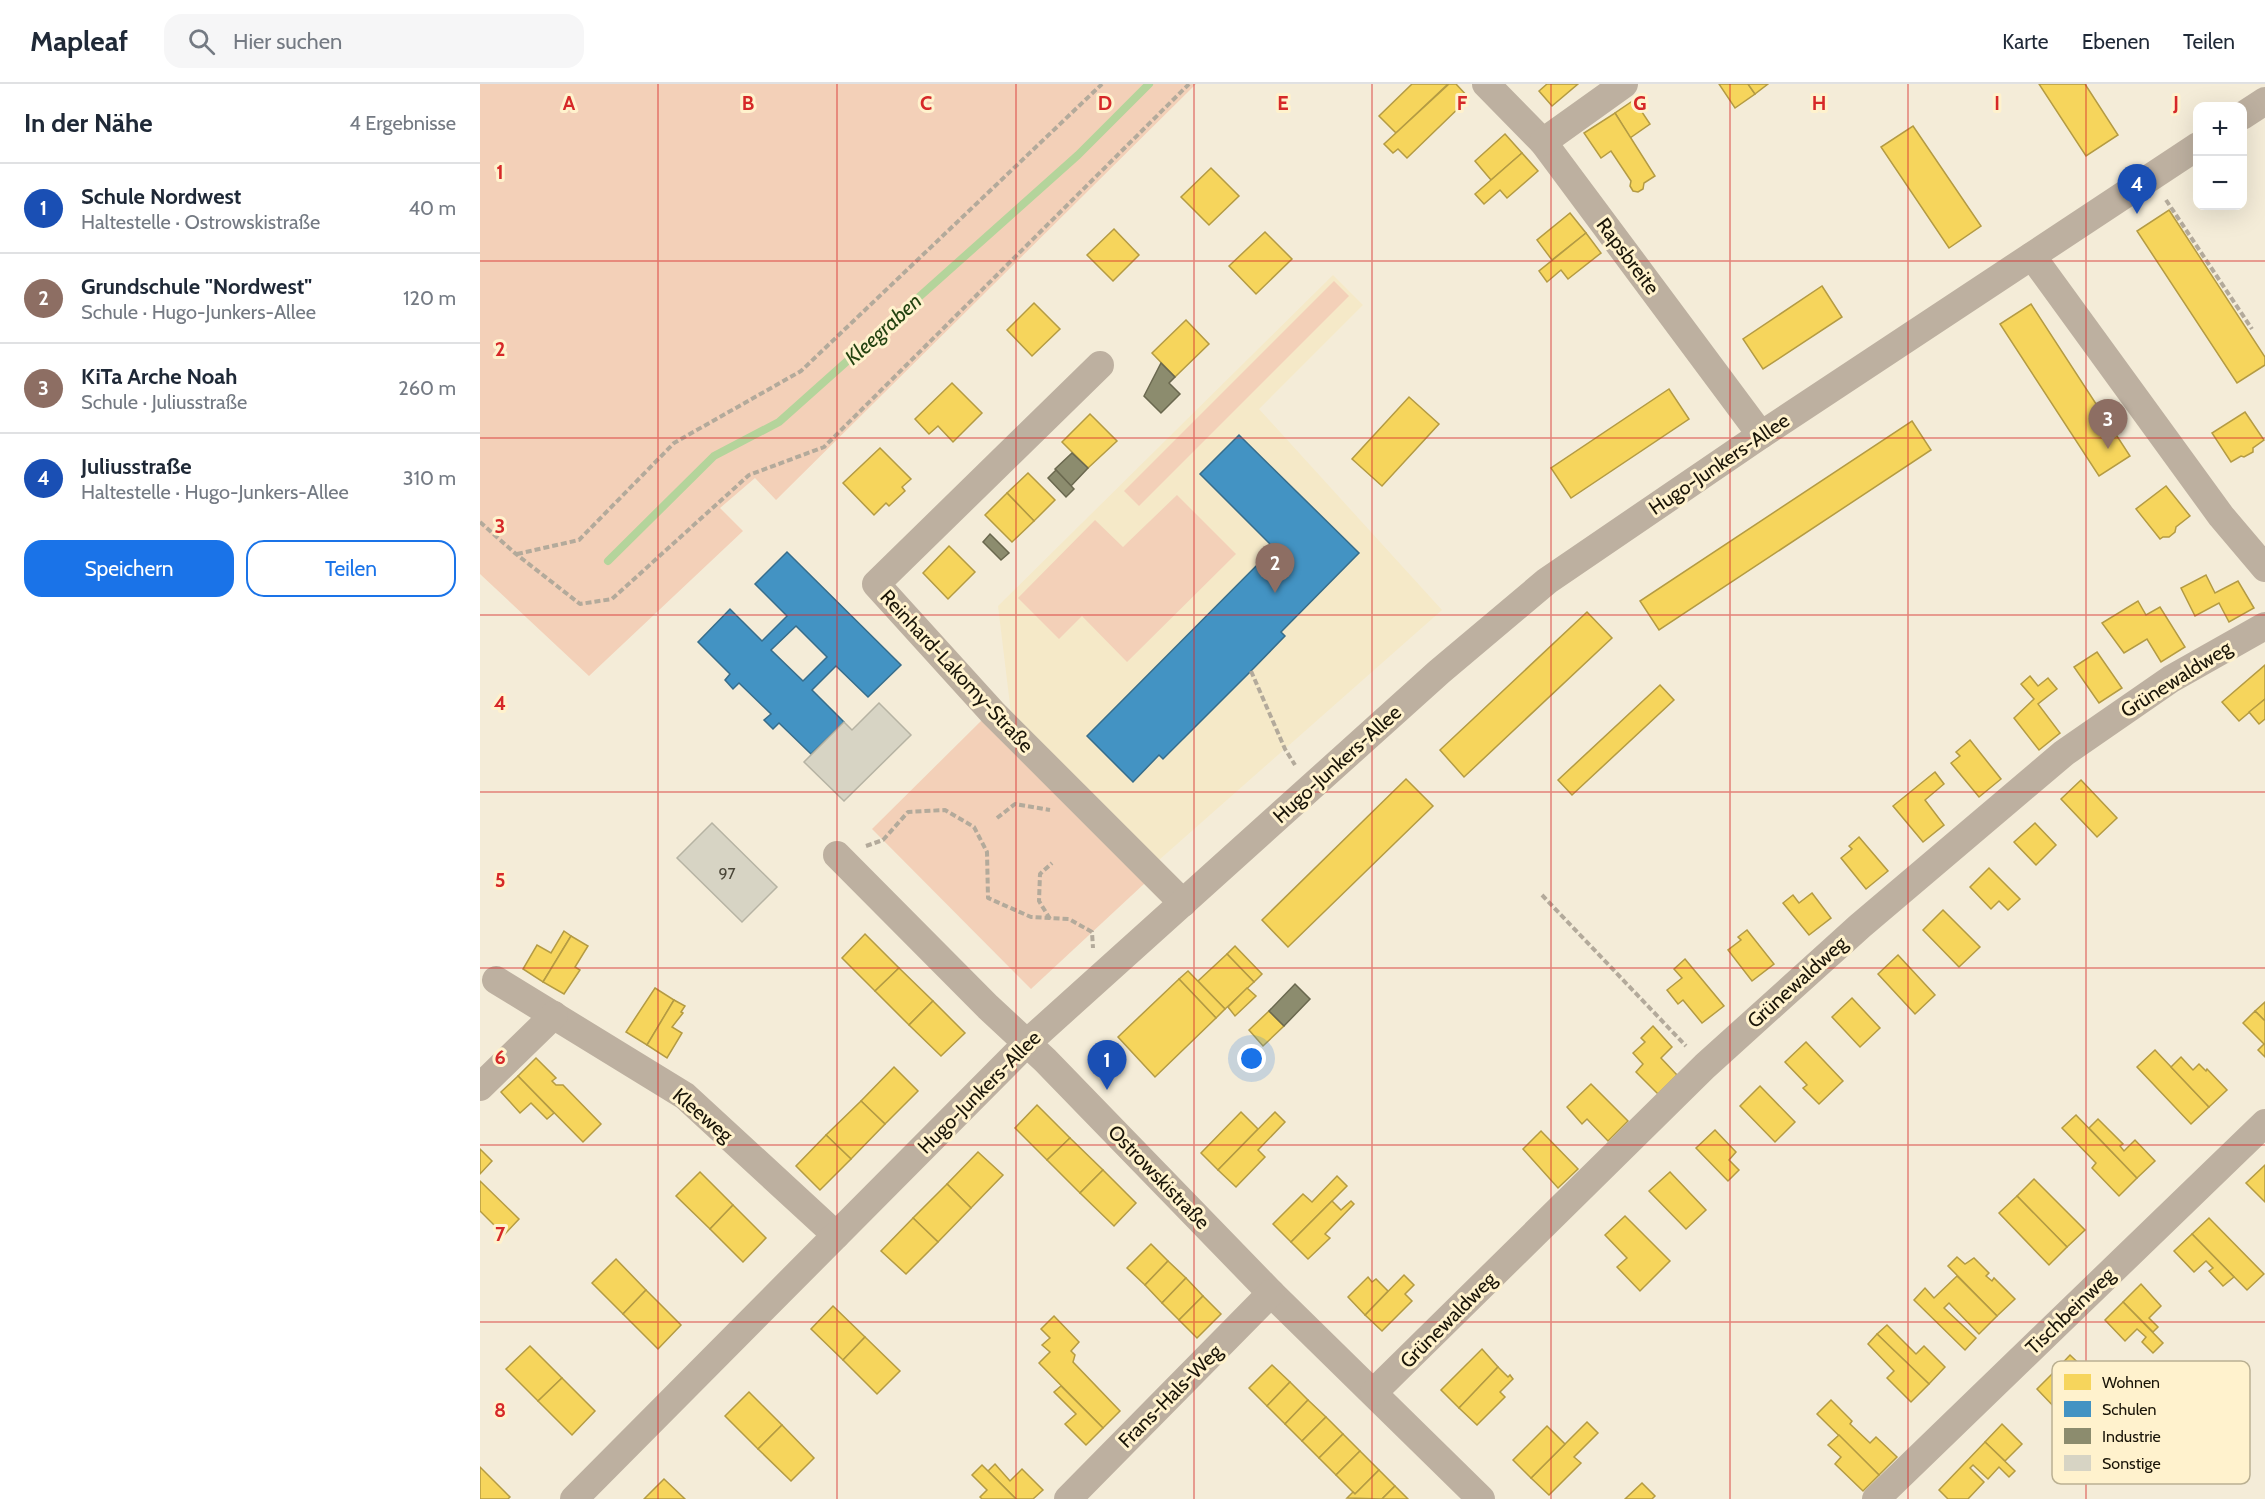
<!DOCTYPE html>
<html lang="de">
<meta charset="utf-8">
<style>
:root{--surface:#fff;--page:#f6f6f7;--text:#1f2937;--muted:#747a83;--line:#e0e1e3;--accent:#1a73e8}
body{margin:0;font-family:Cabin,sans-serif;background:var(--page);color:var(--text)}
.controls{position:absolute;right:18px;top:18px;display:grid;overflow:hidden;border-radius:12px;box-shadow:0 6px 24px #0002}
.controls button{width:54px;height:54px;display:grid;place-items:center;padding:0;border:0;border-bottom:2px solid var(--line);background:var(--surface);color:var(--text);font:30px sans-serif}
.you{position:absolute;left:772px;top:975px;width:21px;height:21px;margin:-15px;border:4px solid #fff;border-radius:50%;background:#1a73e8;box-shadow:0 0 0 9px #1a73e833}
.badge{display:grid;place-items:center;width:39px;height:39px;border-radius:50%;background:var(--accent);color:#fff;font-size:20px;font-weight:700}
.pin{position:absolute;translate:-50% -50px;filter:drop-shadow(0 2px 3px #0008)}
.pin::after{content:'';position:absolute;top:32px;width:21px;height:18px;background:inherit;clip-path:polygon(0 0,100% 0,50% 100%)}
.list{margin:0;padding:0;list-style:none}
h2{display:flex;justify-content:space-between;align-items:center;height:78px;margin:0;padding:0 24px;font-size:26px}
h2 small{font-size:20px;font-weight:400;color:var(--muted)}
.list li{display:grid;grid-template-columns:39px 1fr auto;gap:18px;align-items:center;box-sizing:border-box;height:90px;padding:0 24px;border-top:2px solid var(--line)}
.list b{display:block;font-size:22px;white-space:nowrap}
.list p{margin:0;font-size:20px;white-space:nowrap;color:var(--muted)}
.list em{font-size:20px;font-style:normal;color:var(--muted)}
.actions{display:flex;gap:12px;padding:18px 24px}
.actions a{flex:1;padding:14px 0;border:2px solid var(--accent);border-radius:18px;text-align:center;font-size:21px;color:var(--accent)}
.actions .main{background:var(--accent);color:#fff}
.icon{flex:none;width:33px;height:33px;fill:none;stroke:currentColor;stroke-width:2;stroke-linecap:round;stroke-linejoin:round}
.map{position:relative;flex:none;width:1785px;height:1415px;overflow:hidden}
header{display:flex;align-items:center;gap:36px;box-sizing:border-box;height:84px;padding:0 30px;background:var(--surface);border-bottom:2px solid var(--line)}
header strong{font-size:28px}
nav{display:flex;gap:33px;margin-inline-start:auto;font-size:21px}
.search{width:420px;height:54px;background:var(--page);display:flex;align-items:center;gap:15px;box-sizing:border-box;padding:0 21px;border-radius:18px;color:var(--muted);font-size:22px}
main{display:flex}
aside{flex:1;background:var(--surface)}
.map>svg:first-child{display:block}
</style>
<header>
<strong>Mapleaf</strong>
<div class="search"><svg class="icon" aria-label="search" viewBox="0 0 24 24"><circle cx="10" cy="10" r="6"/><path d="M15 15l6 6"/></svg>Hier suchen</div>
<nav><a>Karte</a><a>Ebenen</a><a>Teilen</a></nav>
</header>
<main>
<aside>
<h2>In der Nähe<small>4 Ergebnisse</small></h2>
<ul class="list">
<li><span class="badge" style="background:#1a4fb4">1</span><div><b>Schule Nordwest</b><p>Haltestelle · Ostrowskistraße</p></div><em>40 m</em></li>
<li><span class="badge" style="background:#8d6e63">2</span><div><b>Grundschule &quot;Nordwest&quot;</b><p>Schule · Hugo-Junkers-Allee</p></div><em>120 m</em></li>
<li><span class="badge" style="background:#8d6e63">3</span><div><b>KiTa Arche Noah</b><p>Schule · Juliusstraße</p></div><em>260 m</em></li>
<li><span class="badge" style="background:#1a4fb4">4</span><div><b>Juliusstraße</b><p>Haltestelle · Hugo-Junkers-Allee</p></div><em>310 m</em></li>
</ul>
<div class="actions"><a class="main">Speichern</a><a>Teilen</a></div>
</aside>
<div class="map">
<svg width="1785" height="1415" viewBox="0 0 1785 1415">
<rect width="100%" height="100%" fill="#f4ecd8"/>
<!-- built -->
<polygon fill="#f5e9c8" points="853,191 883,221 779,325 962,526 679,776 531,629 518,522"/>
<!-- green -->
<g fill="#f3d0b8">
<polygon points="0,0 716,0 296,416 275,394 240,424 263,447 109,592 0,490"/>
<polygon points="854,197 869,212 659,422 644,407"/>
<polygon points="697,411 756,470 647,578 602,532 579,555 538,514 615,436 643,463"/>
<polygon points="503,635 665,799 551,905 392,745"/>
</g>
<!-- homes -->
<g fill="#f6d55c" stroke="#b49b43" stroke-width="1.5">
<polygon points="932,0 968,0 916,49 899,32"/>
<polygon points="969,0 976,0 989,14 927,74 918,65 913,69 904,60"/>
<polygon points="1067,0 1098,0 1072,22 1059,7"/>
<polygon points="1239,0 1268,0 1275,10 1255,24"/>
<polygon points="1268,0 1288,0 1275,10"/>
<polygon points="1559,0 1605,0 1638,51 1606,72"/>
<polygon points="1154,16 1170,40 1150,54 1135,29"/>
<polygon points="1135,29 1175,92 1164,99 1163,105 1158,108 1153,107 1150,102 1151,97 1131,67 1121,74 1104,49"/>
<polygon points="1433,42 1501,142 1469,164 1401,63"/>
<polygon points="1025,50 1042,69 1011,96 995,77"/>
<polygon points="1042,69 1058,87 1027,114 1020,106 1004,120 995,110"/>
<polygon points="731,84 759,112 729,141 701,113"/>
<polygon points="1689,126 1785,273 1785,281 1757,299 1657,147"/>
<polygon points="1090,129 1106,149 1072,176 1057,156"/>
<polygon points="634,145 659,171 633,197 607,171"/>
<polygon points="785,148 812,175 776,210 749,182"/>
<polygon points="1106,149 1121,169 1088,195 1081,186 1067,198 1059,187"/>
<polygon points="1342,202 1362,233 1283,285 1263,255"/>
<polygon points="554,219 580,245 552,272 527,246"/>
<polygon points="1551,220 1650,372 1619,392 1520,240"/>
<polygon points="706,236 729,260 695,293 672,269"/>
<polygon points="472,299 502,329 473,358 458,342 449,350 435,335"/>
<polygon points="1189,305 1209,335 1091,414 1071,384"/>
<polygon points="929,313 959,340 902,402 872,375"/>
<polygon points="1765,328 1784,356 1773,364 1773,368 1764,373 1761,372 1751,378 1732,349"/>
<polygon points="610,330 637,357 608,384 582,358"/>
<polygon points="1432,337 1451,366 1179,546 1160,517"/>
<polygon points="400,364 431,395 422,403 425,407 409,422 406,419 394,431 363,399"/>
<polygon points="548,389 575,416 554,437 527,409"/>
<polygon points="1686,402 1710,432 1696,443 1695,448 1689,453 1683,453 1680,455 1656,425"/>
<polygon points="527,409 554,437 532,458 505,431"/>
<polygon points="469,462 495,488 468,515 443,489"/>
<polygon points="1726,491 1735,509 1758,497 1774,524 1749,538 1739,519 1715,532 1701,504"/>
<polygon points="1658,517 1666,531 1680,523 1705,563 1681,578 1667,555 1644,569 1622,539"/>
<polygon points="1107,528 1132,554 984,693 960,666"/>
<polygon points="1617,568 1642,604 1619,619 1594,583"/>
<polygon points="1785,581 1785,615 1759,637 1742,618"/>
<polygon points="1550,592 1558,602 1568,594 1577,605 1558,620 1580,649 1559,666 1534,634 1554,615 1541,600"/>
<polygon points="1180,601 1194,616 1092,711 1078,696"/>
<polygon points="1785,615 1785,635 1779,640 1769,628"/>
<polygon points="1490,656 1521,695 1499,713 1471,679 1480,672 1476,668"/>
<polygon points="1455,688 1464,700 1445,716 1464,741 1443,758 1413,722"/>
<polygon points="926,695 953,722 808,863 782,836"/>
<polygon points="1601,696 1637,734 1617,753 1581,715"/>
<polygon points="1555,739 1576,761 1556,781 1534,758"/>
<polygon points="1379,753 1408,787 1386,805 1361,774 1372,765 1369,762"/>
<polygon points="1509,784 1540,815 1528,826 1519,817 1511,825 1490,803"/>
<polygon points="1332,809 1351,834 1329,851 1303,819 1313,811 1319,819"/>
<polygon points="1463,826 1500,863 1479,883 1443,846"/>
<polygon points="1267,846 1294,880 1272,897 1248,866 1261,856 1258,853"/>
<polygon points="84,847 91,852 63,898 43,885 57,861 71,869"/>
<polygon points="385,850 419,884 395,907 362,874"/>
<polygon points="91,852 108,862 95,883 100,886 84,910 63,898"/>
<polygon points="755,862 782,890 774,898 747,870"/>
<polygon points="747,870 774,898 745,925 718,897"/>
<polygon points="1418,871 1455,911 1435,930 1398,890"/>
<polygon points="1205,875 1244,922 1222,939 1203,916 1198,920 1187,906 1202,894 1194,885"/>
<polygon points="419,884 453,917 429,941 395,907"/>
<polygon points="708,887 745,925 736,934 699,895"/>
<polygon points="699,895 736,934 675,993 638,953"/>
<polygon points="175,904 194,916 167,961 146,948"/>
<polygon points="767,904 776,912 755,932 748,923"/>
<polygon points="1372,914 1400,944 1380,963 1352,933"/>
<polygon points="194,916 205,922 201,928 203,929 192,943 202,949 187,974 167,961"/>
<polygon points="453,917 485,949 461,972 429,941"/>
<polygon points="1785,918 1785,937 1775,927"/>
<polygon points="789,927 804,942 783,962 769,946"/>
<polygon points="1775,927 1785,937 1785,973 1778,966 1784,960 1763,939"/>
<polygon points="1173,942 1192,963 1181,974 1197,991 1178,1010 1156,988 1163,980 1153,969 1165,958 1161,954"/>
<polygon points="1326,958 1363,997 1339,1020 1323,1004 1327,1001 1305,978"/>
<polygon points="1675,966 1729,1023 1711,1040 1657,983"/>
<polygon points="1701,973 1713,986 1719,980 1726,987 1727,985 1747,1006 1729,1023 1691,983"/>
<polygon points="56,974 76,994 72,997 76,1001 83,1001 121,1040 103,1058 38,992"/>
<polygon points="414,983 438,1007 405,1040 381,1017"/>
<polygon points="38,992 74,1029 67,1035 51,1019 40,1029 21,1008"/>
<polygon points="1111,1000 1148,1037 1128,1057 1107,1035 1102,1040 1087,1023"/>
<polygon points="1280,1002 1315,1038 1295,1058 1260,1022"/>
<polygon points="381,1017 405,1040 371,1075 346,1051"/>
<polygon points="557,1021 590,1054 567,1076 535,1044"/>
<polygon points="761,1028 778,1045 738,1086 721,1069"/>
<polygon points="795,1028 805,1038 778,1066 785,1073 756,1103 738,1086"/>
<polygon points="1596,1031 1657,1094 1639,1112 1612,1084 1616,1079 1582,1044"/>
<polygon points="1618,1035 1643,1060 1640,1062 1644,1067 1655,1056 1675,1077 1657,1094 1609,1044"/>
<polygon points="1235,1046 1256,1068 1249,1076 1259,1086 1248,1097 1216,1064"/>
<polygon points="1061,1047 1098,1085 1078,1104 1043,1065"/>
<polygon points="346,1051 371,1075 340,1106 316,1082"/>
<polygon points="590,1054 623,1086 600,1109 567,1076"/>
<polygon points="0,1065 12,1077 0,1090"/>
<polygon points="498,1068 523,1091 491,1124 467,1100"/>
<polygon points="1785,1081 1785,1118 1766,1099"/>
<polygon points="623,1086 656,1119 634,1142 600,1109"/>
<polygon points="220,1088 253,1121 230,1145 196,1112"/>
<polygon points="1190,1088 1226,1126 1206,1145 1169,1107"/>
<polygon points="857,1092 867,1102 811,1158 793,1140 823,1110 832,1118"/>
<polygon points="1554,1095 1605,1146 1587,1163 1537,1112"/>
<polygon points="0,1097 39,1135 24,1151 0,1127"/>
<polygon points="467,1100 491,1124 458,1158 433,1134"/>
<polygon points="1537,1112 1587,1163 1569,1181 1519,1129"/>
<polygon points="852,1117 861,1126 871,1117 874,1120 845,1150 850,1154 828,1175 811,1158"/>
<polygon points="253,1121 286,1154 263,1178 230,1145"/>
<polygon points="1145,1132 1190,1177 1160,1207 1137,1183 1147,1174 1125,1151"/>
<polygon points="433,1134 458,1158 426,1190 401,1167"/>
<polygon points="1729,1134 1784,1190 1767,1206 1712,1150"/>
<polygon points="1712,1150 1754,1193 1743,1202 1729,1187 1733,1184 1726,1177 1714,1188 1694,1167"/>
<polygon points="671,1160 688,1177 665,1201 647,1184"/>
<polygon points="1477,1173 1485,1180 1494,1174 1509,1189 1506,1192 1512,1197 1514,1194 1535,1215 1517,1232 1468,1182"/>
<polygon points="136,1175 166,1206 143,1230 112,1199"/>
<polygon points="688,1177 706,1194 682,1219 665,1201"/>
<polygon points="924,1191 934,1201 925,1210 932,1217 902,1247 885,1231"/>
<polygon points="1477,1192 1517,1232 1499,1250 1469,1219 1464,1224 1496,1254 1485,1266 1434,1216 1445,1204 1454,1214"/>
<polygon points="888,1193 892,1198 896,1195 908,1207 885,1231 868,1213"/>
<polygon points="706,1194 723,1212 699,1236 682,1219"/>
<polygon points="1661,1200 1681,1222 1669,1234 1678,1243 1673,1248 1643,1218"/>
<polygon points="166,1206 201,1241 178,1265 143,1230"/>
<polygon points="723,1212 741,1230 717,1254 699,1236"/>
<polygon points="1643,1218 1683,1259 1673,1269 1662,1258 1666,1253 1657,1245 1645,1257 1625,1236"/>
<polygon points="353,1222 385,1253 363,1276 331,1245"/>
<polygon points="574,1232 599,1258 591,1267 595,1271 593,1278 640,1327 623,1344 559,1279 570,1268 562,1261 570,1254 561,1245"/>
<polygon points="1407,1241 1436,1270 1444,1262 1465,1283 1449,1300 1397,1250"/>
<polygon points="1397,1250 1449,1300 1431,1318 1407,1294 1414,1287 1388,1260"/>
<polygon points="385,1253 420,1287 397,1310 363,1276"/>
<polygon points="50,1262 82,1294 58,1317 26,1285"/>
<polygon points="1002,1265 1018,1283 979,1324 961,1306"/>
<polygon points="1590,1271 1611,1291 1599,1304 1607,1312 1609,1309 1632,1328 1622,1338 1573,1289"/>
<polygon points="792,1281 810,1298 787,1322 769,1304"/>
<polygon points="1018,1283 1028,1293 1030,1291 1033,1295 1020,1308 1025,1313 997,1341 979,1324"/>
<polygon points="1573,1289 1610,1326 1600,1335 1591,1326 1594,1322 1591,1319 1588,1322 1584,1319 1577,1326 1557,1305"/>
<polygon points="82,1294 115,1327 92,1351 58,1317"/>
<polygon points="810,1298 828,1316 805,1340 787,1322"/>
<polygon points="581,1302 623,1344 606,1361 585,1340 596,1330 574,1308"/>
<polygon points="269,1308 302,1341 278,1365 245,1332"/>
<polygon points="828,1316 846,1333 822,1357 805,1340"/>
<polygon points="1351,1316 1372,1337 1370,1340 1390,1359 1396,1353 1417,1373 1399,1391 1337,1330"/>
<polygon points="846,1333 863,1350 839,1374 822,1357"/>
<polygon points="1107,1338 1118,1349 1094,1373 1101,1379 1069,1411 1051,1394"/>
<polygon points="1522,1340 1542,1360 1525,1377 1505,1358"/>
<polygon points="302,1341 334,1374 311,1397 278,1365"/>
<polygon points="1067,1342 1085,1360 1051,1394 1033,1376"/>
<polygon points="863,1350 880,1367 856,1391 839,1374"/>
<polygon points="1359,1351 1399,1391 1383,1407 1355,1380 1361,1373 1348,1361"/>
<polygon points="1505,1358 1535,1387 1529,1393 1519,1383 1508,1395 1493,1381 1490,1384 1504,1398 1488,1415 1468,1415 1459,1406"/>
<polygon points="880,1367 899,1386 875,1410 856,1391"/>
<polygon points="515,1380 530,1397 542,1385 563,1406 553,1415 536,1415 508,1387"/>
<polygon points="502,1381 536,1415 502,1415 500,1413 507,1406 492,1391"/>
<polygon points="0,1383 30,1413 28,1415 0,1415"/>
<polygon points="899,1386 915,1402 902,1415 867,1414 873,1408 875,1410"/>
<polygon points="184,1395 205,1415 164,1415"/>
<polygon points="1162,1399 1175,1412 1172,1415 1145,1415"/>
<polygon points="915,1402 928,1415 902,1415"/>
</g>
<!-- schools -->
<g fill="#4393c3" stroke="#376d8b" stroke-width="1.5" fill-rule="evenodd">
<polygon points="759,351 879,469 801,548 805,552 771,587 683,675 679,671 653,698 607,652 794,464 720,390"/>
<path d="M307 468 421 581 388 613 356 582 332 606 364 638 331 670 299 639 293 645 284 636 291 630 259 599 253 605 245 596 250 590 218 558 250 525 282 557 307 532 275 500ZM316 542 347 573 323 597 291 566Z"/>
</g>
<!-- industry -->
<g fill="#8c8c6e" stroke="#6a684f" stroke-width="1.5">
<polygon points="681,279 695,293 689,299 700,310 681,329 664,312"/>
<polygon points="592,369 608,384 591,402 575,385"/>
<polygon points="576,386 594,405 586,413 568,394"/>
<polygon points="510,450 529,469 521,476 503,458"/>
<polygon points="815,900 830,915 804,942 789,927"/>
</g>
<g fill="none" stroke-linecap="round" stroke-linejoin="round">
<!-- stream -->
<polyline stroke="#b4d49b" stroke-width="8" points="128,477 234,372 299,338 598,71 669,0"/>
</g>
<!-- building -->
<g fill="#d7d4c4" stroke="#b6b3a3" stroke-width="1.5">
<polygon points="399,619 431,651 364,717 324,678 364,638 372,646"/>
<polygon points="232,739 297,803 262,838 197,774"/>
</g>
<g fill="none" stroke-linecap="round" stroke-linejoin="round">
<!-- path -->
<g stroke="#b3aa9b" stroke-width="4" stroke-dasharray="6 3" stroke-linecap="butt">
<polyline points="1686,116 1772,245"/>
<polyline points="0,438 36,470 100,520 132,515 269,391 344,363 709,0"/>
<polyline points="37,470 99,456 194,359 321,287 622,0"/>
<polyline points="771,587 805,665 815,681"/>
<polyline points="517,734 535,720 570,726"/>
<polyline points="386,762 403,756 428,728 465,726 494,743 507,768 508,814 551,833 589,835 612,848 613,864"/>
<polyline points="1062,811 1206,962"/>
<polyline points="570,835 559,817 560,790 572,779"/>
</g>
<!-- street -->
<g stroke="#bdb0a0" stroke-width="28">
<polyline points="1006,0 1063,58 1281,351"/>
<polyline points="1762,32 1785,17"/>
<polyline points="1063,58 1144,0"/>
<polyline points="1552,172 1741,432 1785,484"/>
<polyline points="620,281 396,500 513,629 703,819"/>
<polyline points="357,771 508,923 565,976 791,1209 1001,1415"/>
<polyline points="16,896 205,1012 356,1151"/>
<polyline points="0,1003 74,931"/>
<polyline points="894,1308 1225,982 1380,842 1584,669 1691,595 1785,542"/>
<polyline points="94,1415 547,959 959,588 1067,497 1281,351 1718,62"/>
<polyline points="588,1415 791,1209"/>
<polyline points="1396,1415 1785,1039"/>
</g>
</g>
<!-- grid -->
<path fill="none" stroke="#d62828" stroke-width="1.5" stroke-opacity="0.55" d="M178 0V1415M357 0V1415M536 0V1415M714 0V1415M892 0V1415M1071 0V1415M1250 0V1415M1428 0V1415M1606 0V1415M0 177H1785M0 354H1785M0 531H1785M0 708H1785M0 884H1785M0 1061H1785M0 1238H1785"/>
<g text-anchor="middle" dominant-baseline="central" stroke-width="6" stroke-linejoin="round" paint-order="stroke">
<!-- number labels -->
<g font-size="16" fill="#4a4638">
<text x="247" y="789">97</text>
</g>
<!-- street labels -->
<g font-size="20" fill="#1a1508" stroke="#fff2cd">
<text transform="translate(1148 172) rotate(53)">Rapsbreite</text>
<text transform="translate(1239 380) rotate(-34)">Hugo-Junkers-Allee</text>
<text transform="translate(477 587) rotate(47)">Reinhard-Lakomy-Straße</text>
<text transform="translate(1696 595) rotate(-32)">Grünewaldweg</text>
<text transform="translate(857 680) rotate(-42)">Hugo-Junkers-Allee</text>
<text transform="translate(1317 898) rotate(-42)">Grünewaldweg</text>
<text transform="translate(499 1008) rotate(-45)">Hugo-Junkers-Allee</text>
<text transform="translate(223 1031) rotate(40)">Kleeweg</text>
<text transform="translate(679 1093) rotate(46)">Ostrowskistraße</text>
<text transform="translate(1590 1227) rotate(-44)">Tischbeinweg</text>
<text transform="translate(968 1236) rotate(-45)">Grünewaldweg</text>
<text transform="translate(690 1312) rotate(-45)">Frans-Hals-Weg</text>
</g>
<!-- water labels -->
<g font-size="21" font-style="italic" fill="#234210" stroke="#fff2cd">
<text transform="translate(403 245) rotate(-42)">Kleegraben</text>
</g>
</g>
<!-- legend -->
<rect x="1572" y="1277" width="198" height="123" rx="9" fill="#fff2cd" stroke="#bab092" stroke-width="1.5"/>
<rect x="1584" y="1290" width="27" height="16" fill="#f6d55c"/>
<rect x="1584" y="1317" width="27" height="16" fill="#4393c3"/>
<rect x="1584" y="1344" width="27" height="16" fill="#8c8c6e"/>
<rect x="1584" y="1371" width="27" height="16" fill="#d7d4c4"/>
<g font-size="16" fill="#1a1508">
<text x="1622" y="1304">Wohnen</text>
<text x="1622" y="1331">Schulen</text>
<text x="1622" y="1358">Industrie</text>
<text x="1622" y="1385">Sonstige</text>
</g>
<g font-size="20" text-anchor="middle" font-weight="bold" fill="#d62828" stroke="#fff2cd" stroke-width="6" stroke-linejoin="round" paint-order="stroke">
<text x="89" y="26">A</text>
<text x="268" y="26">B</text>
<text x="446" y="26">C</text>
<text x="625" y="26">D</text>
<text x="803" y="26">E</text>
<text x="982" y="26">F</text>
<text x="1160" y="26">G</text>
<text x="1339" y="26">H</text>
<text x="1517" y="26">I</text>
<text x="1696" y="26">J</text>
<text x="20" y="95">1</text>
<text x="20" y="272">2</text>
<text x="20" y="449">3</text>
<text x="20" y="626">4</text>
<text x="20" y="803">5</text>
<text x="20" y="980">6</text>
<text x="20" y="1157">7</text>
<text x="20" y="1333">8</text>
</g>
</svg>
<div class="controls">
<button>+</button>
<button>−</button>
</div>
<div class="you"></div>
<div class="pin badge" style="left:627px;top:1006px;background:#1a4fb4">1</div>
<div class="pin badge" style="left:795px;top:509px;background:#8d6e63">2</div>
<div class="pin badge" style="left:1628px;top:365px;background:#8d6e63">3</div>
<div class="pin badge" style="left:1657px;top:130px;background:#1a4fb4">4</div>
</div>
</main>
